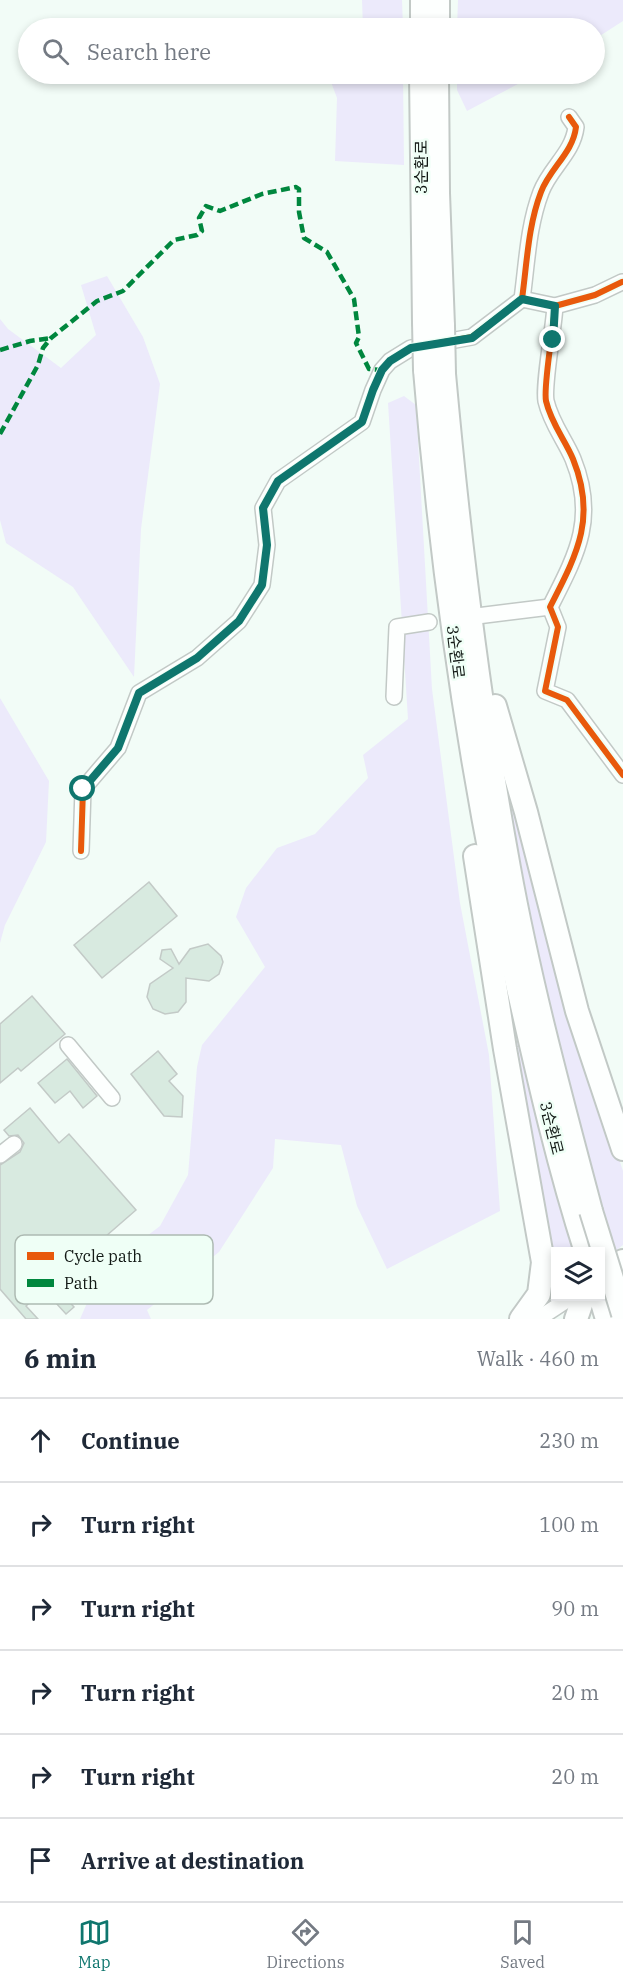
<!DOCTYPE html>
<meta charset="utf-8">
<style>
:root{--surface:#fff;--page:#f2f2f3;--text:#1f2937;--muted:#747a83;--line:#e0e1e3;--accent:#0f766e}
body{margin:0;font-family:"IBM Plex Serif","Noto Sans KR",serif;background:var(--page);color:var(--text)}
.controls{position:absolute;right:18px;bottom:18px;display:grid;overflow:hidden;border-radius:0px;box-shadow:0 3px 9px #0003}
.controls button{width:54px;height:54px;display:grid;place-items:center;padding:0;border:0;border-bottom:2px solid var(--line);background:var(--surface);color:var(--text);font:30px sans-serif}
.stop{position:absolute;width:18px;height:18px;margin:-14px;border:4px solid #0f766e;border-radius:50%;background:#fff}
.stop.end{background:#0f766e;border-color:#fff;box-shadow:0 2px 6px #0008}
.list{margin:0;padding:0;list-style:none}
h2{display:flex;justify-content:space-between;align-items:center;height:78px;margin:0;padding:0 24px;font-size:26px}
h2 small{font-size:20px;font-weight:400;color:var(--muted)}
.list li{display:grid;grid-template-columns:39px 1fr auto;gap:18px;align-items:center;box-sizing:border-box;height:84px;padding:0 24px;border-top:2px solid var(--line)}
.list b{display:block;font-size:22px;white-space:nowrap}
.list em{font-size:20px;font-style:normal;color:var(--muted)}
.icon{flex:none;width:33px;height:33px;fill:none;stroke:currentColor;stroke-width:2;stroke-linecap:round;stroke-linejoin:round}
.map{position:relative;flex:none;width:623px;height:1319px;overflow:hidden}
.search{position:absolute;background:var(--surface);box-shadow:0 3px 9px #0003;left:18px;right:18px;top:18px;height:66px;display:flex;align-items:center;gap:15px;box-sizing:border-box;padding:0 21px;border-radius:33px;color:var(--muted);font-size:22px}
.sheet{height:582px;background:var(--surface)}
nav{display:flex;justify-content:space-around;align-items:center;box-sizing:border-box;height:84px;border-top:2px solid var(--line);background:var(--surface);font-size:16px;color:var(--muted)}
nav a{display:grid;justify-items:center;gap:3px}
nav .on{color:var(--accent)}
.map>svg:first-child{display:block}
</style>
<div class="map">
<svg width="623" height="1319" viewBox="0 0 623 1319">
<rect width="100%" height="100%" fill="#f2fcf7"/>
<!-- green -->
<g fill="#eceafb">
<polygon points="362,0 402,0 403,28 363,28"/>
<polygon points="458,0 623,0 623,21 595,39 594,28 457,28"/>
<polygon points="328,74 403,74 404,165 335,161 337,98"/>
<polygon points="457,74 537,74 467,111 457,90"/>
<polygon points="107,276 143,337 160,384 141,529 134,677 73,587 6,543 0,520 0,319 8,329 61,368 96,335 81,285"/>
<polygon points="404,396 416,405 432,689 460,903 489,1055 500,1211 387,1269 357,1206 341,1145 275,1139 273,1168 219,1252 147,1310 151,1319 80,1319 101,1271 160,1226 188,1175 197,1067 202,1045 265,967 236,917 246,888 277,848 315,834 368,778 363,755 408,719 388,403"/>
<polygon points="0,698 49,781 46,842 5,925 0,943"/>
<polygon points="502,766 573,1022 623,1171 623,1245 601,1262 600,1252 556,1252 555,1265 552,1260 475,803 530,1080 564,1224 599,1210 566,1096"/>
</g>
<!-- building -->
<g fill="#d8eae0" stroke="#c3cac7" stroke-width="1.5">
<polygon points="149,882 177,916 102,978 74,945"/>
<polygon points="208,944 221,956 223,962 219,974 209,981 186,978 186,1002 178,1012 165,1014 153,1009 147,997 150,984 173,968 160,959 162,950 171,949 179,964 190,949"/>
<polygon points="32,996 65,1034 21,1071 18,1068 0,1083 0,1024"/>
<polygon points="158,1051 177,1074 169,1081 183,1096 182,1117 164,1116 131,1074"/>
<polygon points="67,1059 97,1096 83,1108 70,1091 55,1103 38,1083"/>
<polygon points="30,1108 59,1143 69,1134 136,1210 52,1283 74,1307 66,1314 44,1290 26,1306 38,1319 26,1319 0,1289 0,1165 20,1152 24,1143 18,1135 9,1136 4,1130"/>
</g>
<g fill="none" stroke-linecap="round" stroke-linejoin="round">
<defs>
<g id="minor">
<path d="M622 282 595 295 555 306C554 327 543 385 546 401 551 423 565 440 573 459 597 518 577 554 550 607L558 627 545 691 567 700 623 775"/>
<polyline points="522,299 555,306"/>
<polyline points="477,616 550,607"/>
<polyline points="394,697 397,627 429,622"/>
<path d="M81 851 83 789 118 748 139 693 197 658 239 621 262 585 267 545 263 508 278 481 362 422 373 390 382 370 390 361 411 348 472 337 522 299C527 263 528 226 541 192 550 168 573 153 576 127L569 117"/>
<polyline points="68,1045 112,1098"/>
<polyline points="0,1155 14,1144"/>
<polyline points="538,1319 573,1296"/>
</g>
<g id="highway">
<polyline points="422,28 422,0"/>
<polyline points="438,28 438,0"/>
<polyline points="421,74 424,322"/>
<polyline points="437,74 438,193 443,326"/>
<path d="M425 370C442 579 472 784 518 988 538 1076 558 1165 586 1252"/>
<path d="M444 374C459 540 479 704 509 868 530 984 561 1098 591 1211"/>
<polyline points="495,706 526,812 577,1011 623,1149"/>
<polyline points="475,856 505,1049 543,1262 539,1294 521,1319"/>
<polyline points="616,1268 623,1261"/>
<polyline points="600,1296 607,1319"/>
<polyline points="576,1319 584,1296"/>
</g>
</defs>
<!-- minor casing -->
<use href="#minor" stroke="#c2c9c6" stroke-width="18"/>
<!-- highway casing -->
<use href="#highway" stroke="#c2c9c6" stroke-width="26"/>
<!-- minor -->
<use href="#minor" stroke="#fdfffe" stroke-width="15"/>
<!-- highway -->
<use href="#highway" stroke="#fdfffe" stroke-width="22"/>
<defs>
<g id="highway-bridge">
<polyline points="424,322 425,370"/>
<polyline points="443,326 444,374"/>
<polyline points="591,1211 623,1314"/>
</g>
</defs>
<!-- highway-bridge casing -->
<use href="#highway-bridge" stroke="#c2c9c6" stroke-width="26" stroke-linecap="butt"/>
<!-- highway-bridge -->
<use href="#highway-bridge" stroke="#fdfffe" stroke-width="22"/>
<!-- quiet -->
<g stroke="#00873e" stroke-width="4.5" stroke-dasharray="9 4.5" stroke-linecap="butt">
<polyline points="0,350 30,341 51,338"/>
<polyline points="0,434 38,365 43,348 51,338 97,301 123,291 174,240 197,235 202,231 199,218 206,206 220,211 262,194 296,187 299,189 299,212 304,238 327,252 354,299 359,337 356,343 369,369 382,370"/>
</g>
<defs>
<g id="cycleway">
<path d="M622 282 595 295 555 306C554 327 543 385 546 401 551 423 565 440 573 459 597 518 577 554 550 607L558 627 545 691 567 700 623 775"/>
<path d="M81 851 83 789 118 748 139 693 197 658 239 621 262 585 267 545 263 508 278 481 362 422 373 390 382 370 390 361 411 348 472 337 522 299C527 263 528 226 541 192 550 168 573 153 576 127L569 117"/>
</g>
</defs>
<!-- cycleway casing -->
<use href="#cycleway" stroke="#effff6" stroke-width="10"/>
<!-- cycleway -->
<use href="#cycleway" stroke="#e8590c" stroke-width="6"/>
</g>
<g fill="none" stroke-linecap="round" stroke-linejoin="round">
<!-- route -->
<polyline stroke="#0f766e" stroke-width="8" points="83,789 118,748 139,693 197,658 239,621 262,585 267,545 263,508 278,481 362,422 373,390 382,370 390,361 411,348 472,338 522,299 555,306 553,340"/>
</g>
<g text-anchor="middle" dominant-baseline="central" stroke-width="5" stroke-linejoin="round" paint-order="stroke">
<!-- street labels -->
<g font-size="16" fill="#121915" stroke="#effff6">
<text transform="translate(421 167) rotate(-90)">3순환로</text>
<text transform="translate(456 652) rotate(83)">3순환로</text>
<text transform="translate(552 1128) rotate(76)">3순환로</text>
</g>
</g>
<!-- legend -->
<rect x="15" y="1235" width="198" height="69" rx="9" fill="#effff6" stroke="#adbab2" stroke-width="1.5"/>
<rect x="27" y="1252" width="27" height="8" fill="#e8590c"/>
<rect x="27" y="1279" width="27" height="8" fill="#00873e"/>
<g font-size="16" fill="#121915">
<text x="64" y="1262">Cycle path</text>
<text x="64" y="1289">Path</text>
</g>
</svg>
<div class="controls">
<button><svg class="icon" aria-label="layers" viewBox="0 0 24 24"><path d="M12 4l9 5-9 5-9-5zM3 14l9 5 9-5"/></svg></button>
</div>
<div class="stop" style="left:83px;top:789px"></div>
<div class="stop end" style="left:553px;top:340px"></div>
<div class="search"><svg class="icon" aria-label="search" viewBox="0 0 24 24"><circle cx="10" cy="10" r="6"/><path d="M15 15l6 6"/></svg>Search here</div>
</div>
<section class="sheet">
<h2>6 min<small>Walk · 460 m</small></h2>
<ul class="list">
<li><svg class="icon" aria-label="ahead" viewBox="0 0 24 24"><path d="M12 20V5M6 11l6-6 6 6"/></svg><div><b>Continue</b></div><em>230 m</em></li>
<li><svg class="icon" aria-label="right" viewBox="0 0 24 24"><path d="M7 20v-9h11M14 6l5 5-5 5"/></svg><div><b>Turn right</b></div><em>100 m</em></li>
<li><svg class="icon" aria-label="right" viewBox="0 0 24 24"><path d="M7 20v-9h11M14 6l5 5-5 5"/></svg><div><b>Turn right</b></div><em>90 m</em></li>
<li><svg class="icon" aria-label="right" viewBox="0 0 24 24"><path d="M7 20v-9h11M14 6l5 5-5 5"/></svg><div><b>Turn right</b></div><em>20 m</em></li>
<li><svg class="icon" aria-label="right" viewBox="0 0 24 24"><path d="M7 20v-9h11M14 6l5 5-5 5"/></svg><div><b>Turn right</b></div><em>20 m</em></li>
<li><svg class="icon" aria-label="arrive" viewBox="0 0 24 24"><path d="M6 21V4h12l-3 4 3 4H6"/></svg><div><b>Arrive at destination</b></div></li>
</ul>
</section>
<nav>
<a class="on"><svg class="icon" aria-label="map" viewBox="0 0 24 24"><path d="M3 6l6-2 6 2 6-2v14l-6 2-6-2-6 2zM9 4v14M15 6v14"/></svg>Map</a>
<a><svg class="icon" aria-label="directions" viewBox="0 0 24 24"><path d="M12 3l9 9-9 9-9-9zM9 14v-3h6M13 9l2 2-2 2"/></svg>Directions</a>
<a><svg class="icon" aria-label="saved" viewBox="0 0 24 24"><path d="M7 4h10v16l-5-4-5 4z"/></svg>Saved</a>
</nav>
